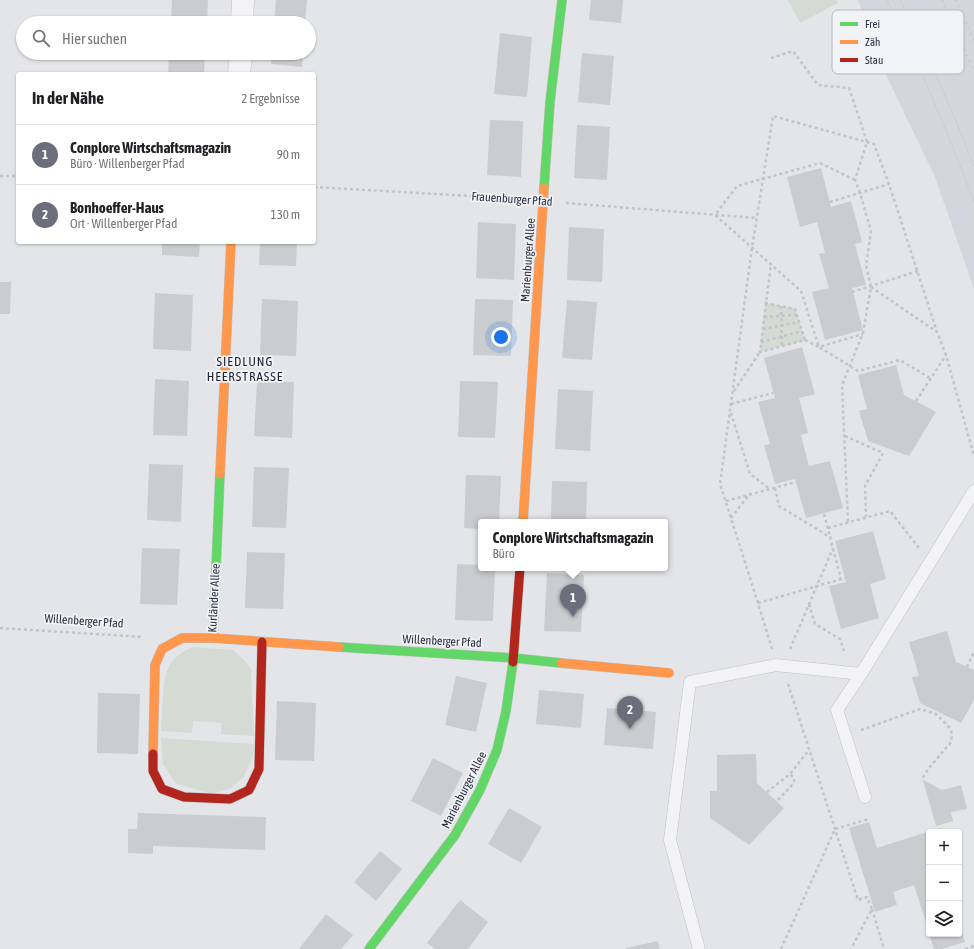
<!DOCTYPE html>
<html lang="de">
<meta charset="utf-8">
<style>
:root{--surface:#fff;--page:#f2f2f2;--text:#202124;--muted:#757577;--line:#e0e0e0;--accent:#6c6f7b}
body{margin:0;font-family:"Asap Condensed",sans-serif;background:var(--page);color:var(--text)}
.controls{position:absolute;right:12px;bottom:12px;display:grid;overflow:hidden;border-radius:4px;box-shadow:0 1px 3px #0004}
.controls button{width:36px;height:36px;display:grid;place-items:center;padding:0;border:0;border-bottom:1px solid var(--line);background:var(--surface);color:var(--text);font:20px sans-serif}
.you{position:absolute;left:501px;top:337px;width:14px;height:14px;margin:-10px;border:3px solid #fff;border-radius:50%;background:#1a73e8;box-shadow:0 0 0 6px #1a73e833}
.badge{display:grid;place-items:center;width:26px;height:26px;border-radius:50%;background:var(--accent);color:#fff;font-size:13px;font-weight:700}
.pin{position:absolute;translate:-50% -33px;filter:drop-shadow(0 1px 2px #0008)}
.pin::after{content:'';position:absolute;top:21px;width:14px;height:12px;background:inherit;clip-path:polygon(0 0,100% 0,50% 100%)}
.popup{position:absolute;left:478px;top:519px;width:190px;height:52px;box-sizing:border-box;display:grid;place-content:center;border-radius:4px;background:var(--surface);filter:drop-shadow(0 1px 3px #0005);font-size:13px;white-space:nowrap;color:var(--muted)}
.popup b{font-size:15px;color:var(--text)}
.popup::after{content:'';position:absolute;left:50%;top:100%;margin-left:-8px;border:8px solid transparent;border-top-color:var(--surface)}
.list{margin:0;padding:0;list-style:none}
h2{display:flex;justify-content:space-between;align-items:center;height:52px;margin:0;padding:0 16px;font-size:17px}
h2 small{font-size:13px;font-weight:400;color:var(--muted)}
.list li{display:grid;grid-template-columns:26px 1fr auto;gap:12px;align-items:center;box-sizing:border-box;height:60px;padding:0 16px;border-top:1px solid var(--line)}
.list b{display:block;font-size:15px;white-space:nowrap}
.list p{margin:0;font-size:13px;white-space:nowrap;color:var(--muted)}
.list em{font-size:13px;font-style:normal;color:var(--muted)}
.icon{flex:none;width:22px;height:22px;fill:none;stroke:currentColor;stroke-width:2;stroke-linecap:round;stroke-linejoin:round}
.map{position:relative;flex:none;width:974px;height:949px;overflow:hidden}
.search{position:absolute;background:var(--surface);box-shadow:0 1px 3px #0004;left:16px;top:16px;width:300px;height:44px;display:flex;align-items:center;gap:10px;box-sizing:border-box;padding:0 14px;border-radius:22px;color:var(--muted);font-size:15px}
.panel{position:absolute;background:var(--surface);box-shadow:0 1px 3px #0004;left:16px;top:72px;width:300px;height:172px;border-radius:4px}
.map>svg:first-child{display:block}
</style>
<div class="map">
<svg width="974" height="949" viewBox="0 0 974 949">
<rect width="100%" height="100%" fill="#e4e5e8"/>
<!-- built -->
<polygon fill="#d4d6dd" points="858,0 974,0 974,289 935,177 887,77"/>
<!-- green -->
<g fill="#d3dbd4">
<polygon points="788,0 837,0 838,3 800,23"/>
<polygon points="765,303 795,309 805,340 760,352"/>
<path d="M192 647 233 650 245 661 251 669 254 736 221 734 222 723 193 721 192 733 161 731C162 720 162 708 163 697 165 671 166 660 192 647Z"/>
<polygon points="161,738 254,744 253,756 244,776 231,788 212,794 177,784 172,778 163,764"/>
</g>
<!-- building -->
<g fill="#cbccd0">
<polygon points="172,0 208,0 207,23 171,23"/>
<polygon points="276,0 307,0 305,23 274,23"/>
<polygon points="591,0 623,0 621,23 589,20"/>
<polygon points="500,33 532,37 527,97 494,94"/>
<polygon points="169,53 205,53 204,74 168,74"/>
<polygon points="272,53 303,53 302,67 271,64"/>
<polygon points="582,53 614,56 610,105 578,102"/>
<polygon points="490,120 523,121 521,177 487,175"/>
<polygon points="577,125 610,127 607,180 574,178"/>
<polygon points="821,168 831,207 851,201 862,242 855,244 866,285 852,288 863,330 825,340 812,292 829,288 819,254 825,253 817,222 800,227 787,177"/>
<polygon points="478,222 516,224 514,280 476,278"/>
<polygon points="569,227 604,229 602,282 567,280"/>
<polygon points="162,242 200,242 199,257 162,255"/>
<polygon points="260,242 297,242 296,266 259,265"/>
<polygon points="0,282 11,282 10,314 0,314"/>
<polygon points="155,293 193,295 191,351 153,349"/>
<polygon points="262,299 298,301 296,356 260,355"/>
<polygon points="475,299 513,300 511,356 473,355"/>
<polygon points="567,300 597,302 592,360 562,358"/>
<polygon points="802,347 815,394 799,398 808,433 801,435 809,466 830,461 843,508 806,518 795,479 775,484 764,445 770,444 758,402 775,398 764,358"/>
<polygon points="896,365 904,395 936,412 909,456 868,441 859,411 867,409 858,375"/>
<polygon points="155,379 189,381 187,436 153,435"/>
<polygon points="257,381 294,382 292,438 254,436"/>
<polygon points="460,381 498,382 495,438 458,437"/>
<polygon points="558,389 593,391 590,451 555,449"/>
<polygon points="149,464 183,465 181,522 147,520"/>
<polygon points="254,467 289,468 286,528 252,527"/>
<polygon points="466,475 501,476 499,522 481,522 481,529 464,528"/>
<polygon points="552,481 587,482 586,522 551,522"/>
<polygon points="873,531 886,579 870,584 879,618 841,629 829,586 846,582 835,541"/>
<polygon points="142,548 180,549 177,605 140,604"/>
<polygon points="247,552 285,553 283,609 245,608"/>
<polygon points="457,564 481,565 481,568 495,568 493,621 455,620"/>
<polygon points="547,573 584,575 581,632 544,631"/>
<polygon points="947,631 956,662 974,670 974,700 961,723 920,703 912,677 919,676 909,642"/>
<polygon points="456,676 487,683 476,732 445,725"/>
<polygon points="539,690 584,694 581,728 536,724"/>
<polygon points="98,693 140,694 138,754 97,753"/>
<polygon points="277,701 316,703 314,761 275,760"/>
<polygon points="607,708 656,712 653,749 604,745"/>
<polygon points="756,754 757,783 784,808 749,845 710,818 710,791 717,791 717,755"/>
<polygon points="433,758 463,773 441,816 411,801"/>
<polygon points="923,780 942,790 961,785 967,809 951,812 953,821 936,826"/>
<polygon points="509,808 542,827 521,863 488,844"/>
<polygon points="138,813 266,817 265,850 153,846 153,854 128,853 128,829 137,829"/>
<polygon points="869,822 877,848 940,828 941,832 929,832 929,932 914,885 893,892 897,905 875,912 849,828"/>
<polygon points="380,851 402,869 376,901 354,882"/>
<polygon points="460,900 488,922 468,949 435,949 427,943"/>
<polygon points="326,914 353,935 341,949 299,949"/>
<polygon points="959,922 965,942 942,949 934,949 929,934 959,934"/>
<polygon points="658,941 660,949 626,949 626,948"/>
</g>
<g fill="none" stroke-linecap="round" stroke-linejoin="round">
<defs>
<g id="lane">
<polyline points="861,674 837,710 865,797"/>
<polyline points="699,949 670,840 690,682 776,665 861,674 974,491"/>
</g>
<g id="street">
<polyline points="242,23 243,0"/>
<polyline points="239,74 241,53"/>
</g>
<g id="fast">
<polyline points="544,188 550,102 562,0"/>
<polyline points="213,638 220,474"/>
<polyline points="339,647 514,658 561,663"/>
<polyline points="369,949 455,835 480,790 497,750 506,711 513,662"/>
</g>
<g id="slow">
<polyline points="220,474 231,242"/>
<polyline points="523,522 544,188"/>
<polyline points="561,663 669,673"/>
<polyline points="153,754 155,665 162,649 182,638 213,638 339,647"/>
</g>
<g id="jam">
<polyline points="513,662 520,568"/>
<polyline points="153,754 153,771 162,789 184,797 230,799 249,790 259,769 262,642"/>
</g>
</defs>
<!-- lane casing -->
<use href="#lane" stroke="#c1c2c5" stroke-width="13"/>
<!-- street casing -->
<use href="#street" stroke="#c1c2c5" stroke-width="23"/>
<!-- fast casing -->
<use href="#fast" stroke="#c1c2c5" stroke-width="10"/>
<!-- slow casing -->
<use href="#slow" stroke="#c1c2c5" stroke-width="10"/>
<!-- jam casing -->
<use href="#jam" stroke="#c1c2c5" stroke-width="10"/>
<!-- path -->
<g stroke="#c3c3c8" stroke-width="2.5" stroke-dasharray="3 3" stroke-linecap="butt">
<polyline points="771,58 793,51 818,85 849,88 867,142 855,180 860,193 871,231 866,266 871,287 863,333 842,385 848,522"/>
<polyline points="0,176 18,176"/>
<polyline points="855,180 820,163 737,186 715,215 801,291 819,347 858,371 900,360 930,378"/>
<polyline points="314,187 523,199"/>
<polyline points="830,202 889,184"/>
<polyline points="566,203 757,218"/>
<polyline points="871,287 937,332"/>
<polyline points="852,292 918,271"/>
<polyline points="765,303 795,309 805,340 760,352 771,264"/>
<polyline points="781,306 782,347"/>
<polyline points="764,317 797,315"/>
<polyline points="763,329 799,322"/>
<polyline points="805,340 819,347 863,334"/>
<polyline points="761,342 802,331"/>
<polyline points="734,391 760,352"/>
<polyline points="916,401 946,355"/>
<polyline points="731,404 773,393"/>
<polyline points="731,413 750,474 770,489"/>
<polyline points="845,436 883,453 865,486 866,517"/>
<polyline points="775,488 779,506 830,537 841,579"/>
<polyline points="726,501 796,482"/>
<polyline points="824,514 830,536"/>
<polyline points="731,518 748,496"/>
<polyline points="828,528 890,511 919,548"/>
<polyline points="758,603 845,578"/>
<polyline points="809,604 815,624 840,639 844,651"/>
<polyline points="0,628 143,637"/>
<polyline points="772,649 758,603 720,484 752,248 773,116 874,144 889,184 937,332 946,355 974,456"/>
<polyline points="790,649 833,548"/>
<polyline points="967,667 974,652"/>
<polyline points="788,684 858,900 867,897 872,909 851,949"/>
<polyline points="861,730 920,709 936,714 950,728 952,734 951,742 929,768 921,780"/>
<polyline points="767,792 790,774 809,750"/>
<polyline points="778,800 794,783 794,778 790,774"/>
<polyline points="872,909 884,949"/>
<polyline points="781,949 835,829 869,819"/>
<polyline points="965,949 974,946"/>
</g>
<!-- lane -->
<use href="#lane" stroke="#f3f3f5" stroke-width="12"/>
<!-- street -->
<use href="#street" stroke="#f3f3f5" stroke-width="22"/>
<!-- fast -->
<use href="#fast" stroke="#63d668" stroke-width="9"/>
<!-- slow -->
<use href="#slow" stroke="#ff974d" stroke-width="9"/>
<!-- jam -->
<use href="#jam" stroke="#b3261e" stroke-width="9"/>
<!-- tram -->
<g stroke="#cdcdd0" stroke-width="1">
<path d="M887 0C920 66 948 133 974 202"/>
<path d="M900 0C927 55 953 110 974 167"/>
</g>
<!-- rail -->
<g stroke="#cdcdd0" stroke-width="3" stroke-dasharray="2 4" stroke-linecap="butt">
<polyline points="942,0 974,72"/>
<polyline points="956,0 974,41"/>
</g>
</g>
<g text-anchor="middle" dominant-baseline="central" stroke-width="3.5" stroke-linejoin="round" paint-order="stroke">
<!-- street labels -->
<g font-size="12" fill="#2b2f41" stroke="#f2f3f7">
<text transform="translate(512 199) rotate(4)">Frauenburger Pfad</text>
<text transform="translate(528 260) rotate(-86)">Marienburger Allee</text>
<text transform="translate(214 598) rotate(-87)">Kurländer Allee</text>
<text transform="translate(84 621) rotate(4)">Willenberger Pfad</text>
<text transform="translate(442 641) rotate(3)">Willenberger Pfad</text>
<text transform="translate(464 790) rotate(-63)">Marienburger Allee</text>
</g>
<!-- neighbourhood labels -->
<g font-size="13" letter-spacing="1" fill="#1d2032" stroke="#f2f3f7">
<text x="245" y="361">SIEDLUNG<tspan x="245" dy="15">HEERSTRASSE</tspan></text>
</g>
</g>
<!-- legend -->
<rect x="832" y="10" width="132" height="64" rx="6" fill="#f2f3f7" stroke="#b6b8c0" stroke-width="1"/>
<rect x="840" y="22" width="18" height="4" fill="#63d668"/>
<rect x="840" y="40" width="18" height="4" fill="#ff974d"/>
<rect x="840" y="58" width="18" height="4" fill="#b3261e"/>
<g font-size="11" fill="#2b2f41">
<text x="865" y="28">Frei</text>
<text x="865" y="46">Zäh</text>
<text x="865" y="64">Stau</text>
</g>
</svg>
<div class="controls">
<button>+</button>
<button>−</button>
<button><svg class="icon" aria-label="layers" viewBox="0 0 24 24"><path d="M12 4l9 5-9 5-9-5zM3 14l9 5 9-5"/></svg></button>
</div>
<div class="you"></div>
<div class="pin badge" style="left:573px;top:617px">1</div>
<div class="popup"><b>Conplore Wirtschaftsmagazin</b>Büro</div>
<div class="pin badge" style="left:630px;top:729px">2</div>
<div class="search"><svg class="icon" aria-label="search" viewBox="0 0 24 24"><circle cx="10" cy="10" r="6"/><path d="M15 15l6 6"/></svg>Hier suchen</div>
<section class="panel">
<h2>In der Nähe<small>2 Ergebnisse</small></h2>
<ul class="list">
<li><span class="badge">1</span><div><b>Conplore Wirtschaftsmagazin</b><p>Büro · Willenberger Pfad</p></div><em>90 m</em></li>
<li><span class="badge">2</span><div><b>Bonhoeffer-Haus</b><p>Ort · Willenberger Pfad</p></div><em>130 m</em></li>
</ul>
</section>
</div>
